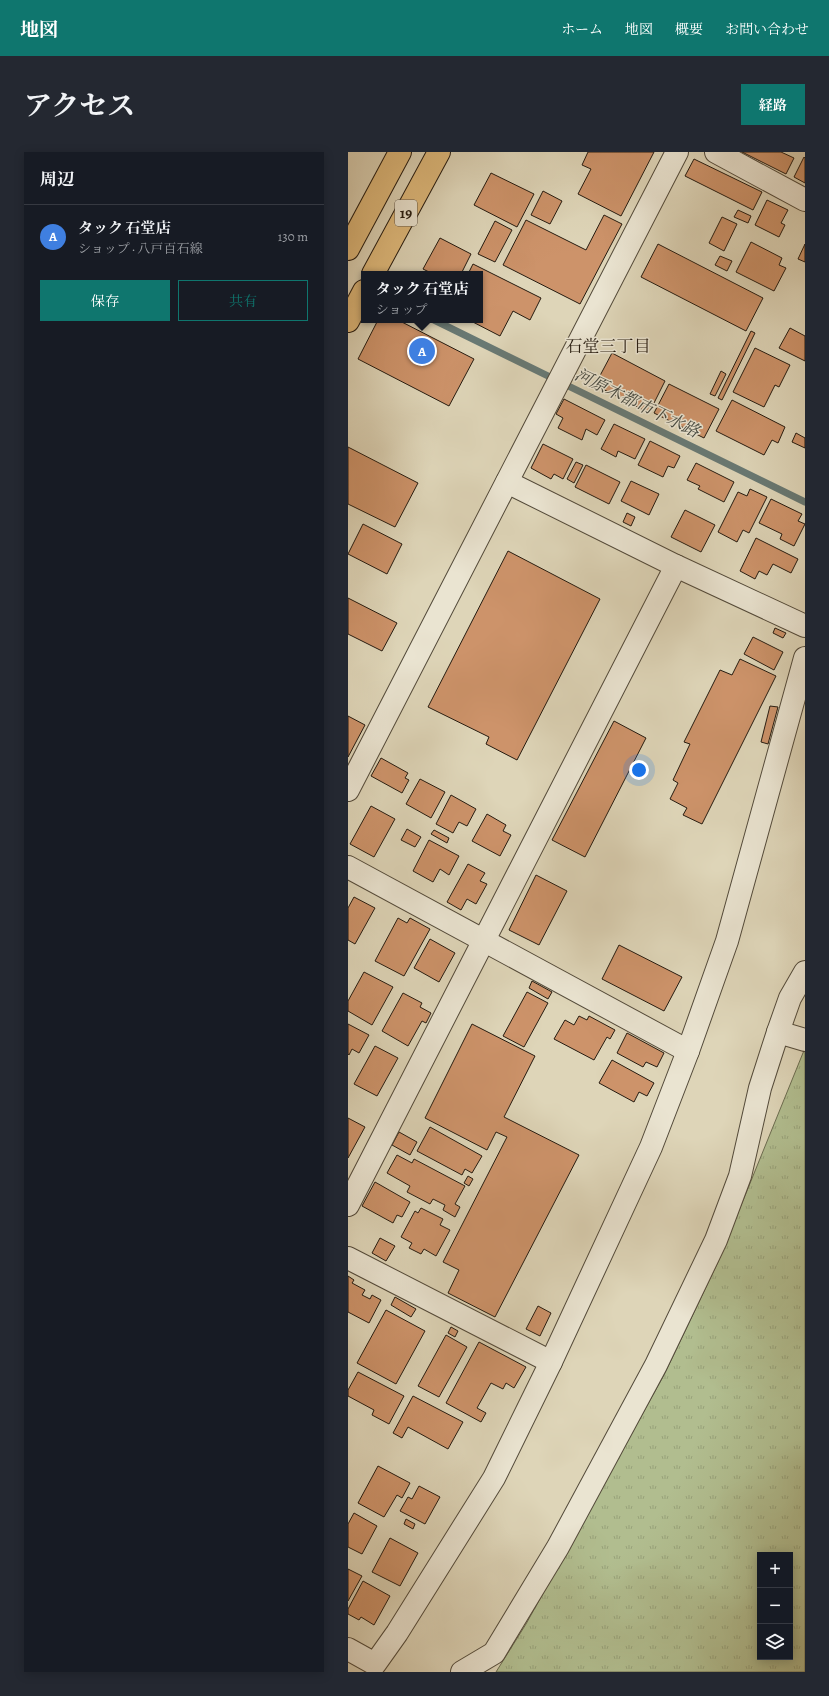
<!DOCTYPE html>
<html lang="ja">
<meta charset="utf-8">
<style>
:root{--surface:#171b24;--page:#242831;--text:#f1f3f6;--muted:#9ea1a6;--line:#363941;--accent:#0f766e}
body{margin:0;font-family:Alegreya,"Noto Serif JP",serif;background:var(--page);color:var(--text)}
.controls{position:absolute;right:12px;bottom:12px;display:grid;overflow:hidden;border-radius:0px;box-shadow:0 2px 10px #0003}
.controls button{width:36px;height:36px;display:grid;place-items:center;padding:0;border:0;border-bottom:1px solid var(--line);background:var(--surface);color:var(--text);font:20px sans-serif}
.you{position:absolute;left:291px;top:618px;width:14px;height:14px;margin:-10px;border:3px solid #fff;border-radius:50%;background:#1a73e8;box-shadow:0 0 0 6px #1a73e833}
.badge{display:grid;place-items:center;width:26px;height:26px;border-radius:50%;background:var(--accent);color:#fff;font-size:13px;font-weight:700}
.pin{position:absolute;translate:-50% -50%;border:2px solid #fff;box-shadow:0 1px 4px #0006}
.popup{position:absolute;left:13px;top:119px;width:122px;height:52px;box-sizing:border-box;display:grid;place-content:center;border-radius:0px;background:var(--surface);filter:drop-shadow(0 1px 3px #0005);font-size:13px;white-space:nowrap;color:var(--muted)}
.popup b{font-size:15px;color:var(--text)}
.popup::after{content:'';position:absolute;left:50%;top:100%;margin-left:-8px;border:8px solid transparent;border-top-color:var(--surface)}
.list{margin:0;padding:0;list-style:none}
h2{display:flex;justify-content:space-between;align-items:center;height:52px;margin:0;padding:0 16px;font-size:17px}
h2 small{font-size:13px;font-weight:400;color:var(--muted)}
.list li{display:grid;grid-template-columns:26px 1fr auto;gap:12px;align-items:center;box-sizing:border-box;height:64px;padding:0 16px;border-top:1px solid var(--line)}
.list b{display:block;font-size:15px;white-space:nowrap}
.list p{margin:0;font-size:13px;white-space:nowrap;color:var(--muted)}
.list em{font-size:13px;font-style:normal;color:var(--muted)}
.actions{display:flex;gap:8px;padding:12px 16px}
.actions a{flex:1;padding:9px 0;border:1px solid var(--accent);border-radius:0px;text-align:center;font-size:14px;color:var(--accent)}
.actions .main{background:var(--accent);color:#fff}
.icon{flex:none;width:22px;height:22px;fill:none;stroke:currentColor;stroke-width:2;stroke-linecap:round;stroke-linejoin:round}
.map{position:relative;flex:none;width:457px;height:1520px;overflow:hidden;border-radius:0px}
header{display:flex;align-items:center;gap:24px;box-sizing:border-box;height:56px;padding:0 20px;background:var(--accent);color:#fff}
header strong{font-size:19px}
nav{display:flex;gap:22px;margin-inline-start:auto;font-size:14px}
.intro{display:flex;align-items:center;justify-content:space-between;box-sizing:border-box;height:96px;padding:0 24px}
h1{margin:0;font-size:28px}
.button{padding:10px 18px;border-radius:0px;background:var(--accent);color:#fff;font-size:14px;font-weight:700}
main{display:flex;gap:24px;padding:0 24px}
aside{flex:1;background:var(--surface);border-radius:0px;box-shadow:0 2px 10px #0003}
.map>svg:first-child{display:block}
</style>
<header>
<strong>地図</strong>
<nav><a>ホーム</a><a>地図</a><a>概要</a><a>お問い合わせ</a></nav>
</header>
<div class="intro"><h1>アクセス</h1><a class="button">経路</a></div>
<main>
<aside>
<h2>周辺<small></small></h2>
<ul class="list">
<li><span class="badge" style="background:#3f7fe0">A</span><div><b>タック 石堂店</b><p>ショップ · 八戸百石線</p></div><em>130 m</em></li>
</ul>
<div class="actions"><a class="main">保存</a><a>共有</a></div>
</aside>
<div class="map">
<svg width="457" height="1520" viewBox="0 0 457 1520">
<defs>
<pattern id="grass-tufts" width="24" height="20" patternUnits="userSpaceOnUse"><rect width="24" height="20" fill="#b1bd8f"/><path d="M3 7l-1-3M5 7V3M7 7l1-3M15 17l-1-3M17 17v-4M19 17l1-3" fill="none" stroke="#98a27a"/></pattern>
</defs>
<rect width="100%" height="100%" fill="#ded5b8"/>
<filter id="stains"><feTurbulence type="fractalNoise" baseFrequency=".005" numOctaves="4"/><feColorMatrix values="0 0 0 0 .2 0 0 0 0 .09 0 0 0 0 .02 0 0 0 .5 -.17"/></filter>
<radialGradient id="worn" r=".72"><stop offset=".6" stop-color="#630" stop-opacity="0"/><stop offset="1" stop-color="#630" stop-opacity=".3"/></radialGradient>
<!-- grass -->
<path fill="url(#grass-tufts)" stroke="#6b6c50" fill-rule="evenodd" d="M457 896V1520H148L178 1472 316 1223 370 1110ZM412 1403H442V1505H412Z"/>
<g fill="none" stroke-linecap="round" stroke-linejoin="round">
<!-- stream -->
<polyline stroke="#687974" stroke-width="7" points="86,168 457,350"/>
</g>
<!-- building -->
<g fill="#cd936a" stroke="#251b10">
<polygon points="240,0 306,0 273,64 230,42 243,17 234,13"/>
<polygon points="394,0 433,0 446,6 438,22"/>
<polygon points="456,5 457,6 457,31 446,25"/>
<polygon points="346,7 414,40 405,58 337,24"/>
<polygon points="143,21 186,42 169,75 126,53"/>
<polygon points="195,39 214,49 202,72 183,63"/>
<polygon points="419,48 440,58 433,71 437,73 431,85 407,73"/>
<polygon points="390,58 403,64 400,71 386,65"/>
<polygon points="256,63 274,72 232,152 155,113 178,68 238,98"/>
<polygon points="374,65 389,72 376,99 361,91"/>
<polygon points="147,69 164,78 147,110 130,102"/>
<polygon points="92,86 123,102 113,122 85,122 75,117"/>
<polygon points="403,90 434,106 431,113 438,116 426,139 388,120"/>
<polygon points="310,92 415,146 398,179 293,125"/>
<polygon points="457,92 457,110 450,107"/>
<polygon points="372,104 384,109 379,119 367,113"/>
<polygon points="125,112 193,146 182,168 165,159 152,184 121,168 132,168 132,122 120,122"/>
<polygon points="30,168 50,168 126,207 101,254 10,207"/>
<polygon points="442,176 457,184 457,209 431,196"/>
<polygon points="403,179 407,181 374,248 370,246"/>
<polygon points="407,196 442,213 431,235 427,233 416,255 385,240"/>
<polygon points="264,201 317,229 301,261 247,233"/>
<polygon points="373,219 378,222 367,244 362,242"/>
<polygon points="321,232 371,257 356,286 306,261"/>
<polygon points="216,247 257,268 249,283 238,277 234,288 210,276 215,266 208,262"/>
<polygon points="384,248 437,275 430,291 424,288 416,303 368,279"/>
<polygon points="266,272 297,287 287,307 270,299 268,305 253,297"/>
<polygon points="448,281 457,286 457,296 444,290"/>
<polygon points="302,289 332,304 326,316 320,314 315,325 290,313"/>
<polygon points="195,292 225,307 215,327 206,322 203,327 183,316"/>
<polygon points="0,295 70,331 47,375 0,352"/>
<polygon points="228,310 235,313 226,331 219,327"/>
<polygon points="348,311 386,330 376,350 350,337 352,334 339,328"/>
<polygon points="238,313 272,330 261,352 227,335"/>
<polygon points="283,329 311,342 301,363 273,349"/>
<polygon points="402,337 419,345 401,381 395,378 389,390 370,380 390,340 399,344"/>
<polygon points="423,347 454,362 450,369 457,372 446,394 432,387 434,382 411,371"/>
<polygon points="337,358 367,373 353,400 323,385"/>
<polygon points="279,361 287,365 283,374 275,370"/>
<polygon points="15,372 54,392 39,422 0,402"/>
<polygon points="408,386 450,407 443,421 425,412 419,423 411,419 407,427 392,419"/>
<polygon points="160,399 252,447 169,608 138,592 141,585 80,555"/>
<polygon points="0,446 49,471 34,499 0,482"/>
<polygon points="427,476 438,481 435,486 425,481"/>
<polygon points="405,485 435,500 426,518 396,502"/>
<polygon points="392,507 428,524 354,672 335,663 339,656 322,647 330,631 325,628 342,592 336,590 372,518 384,523"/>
<polygon points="422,554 430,555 420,592 413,590"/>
<polygon points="0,564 17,573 0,605"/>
<polygon points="266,569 298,586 237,705 204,688"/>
<polygon points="33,606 60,621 57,626 61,628 54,641 23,624"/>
<polygon points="72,627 97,640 83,666 58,652"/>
<polygon points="103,643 128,657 119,674 111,670 105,681 88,672"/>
<polygon points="23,654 47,667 26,705 2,692"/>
<polygon points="139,662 158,673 155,679 163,683 152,704 124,689"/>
<polygon points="59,677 73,685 67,695 53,688"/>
<polygon points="86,678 101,686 99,691 83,682"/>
<polygon points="81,688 111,704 101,723 92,717 85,730 65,719"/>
<polygon points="120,712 137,721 132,729 139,732 128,752 119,747 113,758 99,750"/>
<polygon points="188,723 219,739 191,793 161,778"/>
<polygon points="6,745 27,756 7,792 0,788 0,756"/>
<polygon points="50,766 59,771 62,766 82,777 56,824 27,809"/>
<polygon points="82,787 107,801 91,830 66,816"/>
<polygon points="271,793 334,825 316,859 254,827"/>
<polygon points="16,820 45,835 24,873 0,859 0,849"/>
<polygon points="184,829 204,840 200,847 181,836"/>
<polygon points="179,840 200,851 176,895 155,884"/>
<polygon points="55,841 74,851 72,855 83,861 78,871 74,869 60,894 34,879"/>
<polygon points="231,864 239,868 241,864 267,878 262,887 259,885 246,908 206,887 217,868 226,873"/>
<polygon points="0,872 21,883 11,901 4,897 1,903 0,902"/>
<polygon points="124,872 187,904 156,965 231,1003 147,1165 100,1141 111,1118 95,1110 159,985 148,980 139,998 77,966"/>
<polygon points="279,881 316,901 309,915 298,910 295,915 269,901"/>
<polygon points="27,894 50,906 29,944 6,932"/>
<polygon points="264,908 306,931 299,944 291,940 286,950 251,931"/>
<polygon points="0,966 17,975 0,1006"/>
<polygon points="82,975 134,1004 124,1021 117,1017 114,1023 69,999"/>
<polygon points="51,980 69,990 62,1003 44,993"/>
<polygon points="49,1003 64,1011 66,1007 117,1034 107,1052 112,1055 107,1065 95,1058 97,1053 85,1047 82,1052 59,1040 62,1034 39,1021"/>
<polygon points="120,1024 125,1027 121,1034 116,1031"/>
<polygon points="27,1030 62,1050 54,1065 49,1063 45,1071 14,1054"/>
<polygon points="73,1056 95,1067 92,1073 102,1078 88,1104 76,1097 73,1102 61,1096 64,1091 53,1085 67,1059 70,1061"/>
<polygon points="32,1086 47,1094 38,1109 24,1101"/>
<polygon points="0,1124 6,1128 4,1131 17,1138 14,1143 22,1147 24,1143 33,1148 21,1171 0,1160"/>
<polygon points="47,1145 68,1157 63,1165 43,1153"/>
<polygon points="190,1154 203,1161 192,1184 178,1177"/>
<polygon points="38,1158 77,1179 48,1232 9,1211"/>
<polygon points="103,1175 110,1179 107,1185 100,1181"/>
<polygon points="98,1183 119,1195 91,1245 70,1234"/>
<polygon points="131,1190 178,1215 166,1236 158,1231 155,1237 143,1231 129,1256 138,1261 133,1270 98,1251"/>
<polygon points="10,1220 56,1244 41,1272 24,1263 26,1258 0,1244 0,1238"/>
<polygon points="65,1244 115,1270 100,1297 60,1275 54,1286 45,1281"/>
<polygon points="30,1314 62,1331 54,1346 49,1343 36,1365 10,1351"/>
<polygon points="71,1334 92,1345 77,1372 52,1359 60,1345 64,1347"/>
<polygon points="6,1361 29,1374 14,1402 0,1395 0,1372"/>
<polygon points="58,1367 67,1372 65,1377 56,1372"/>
<polygon points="42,1386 70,1401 52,1434 24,1420"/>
<polygon points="0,1417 14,1424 0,1449"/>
<polygon points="15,1429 42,1444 26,1473 13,1465 11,1468 0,1462 0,1457"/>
</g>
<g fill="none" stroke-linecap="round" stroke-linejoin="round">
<defs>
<g id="minor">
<polyline points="368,0 457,48"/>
<polyline points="159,330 328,414 457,474"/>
<polyline points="0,638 329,0"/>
<polyline points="0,715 340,899"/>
<polyline points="430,880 457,888"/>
<polyline points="0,1053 328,414"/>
<polyline points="0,1106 203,1210"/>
<polyline points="0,1497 27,1512 49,1481 146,1326 203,1210 303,995 340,899 379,789 457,506"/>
<polyline points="114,1520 146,1501 210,1395 308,1213 368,1088 392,1024 412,936 430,880 442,846 457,820"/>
</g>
<g id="major">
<polyline points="0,97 52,0"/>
<polyline points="25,122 91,0"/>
<polyline points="0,169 16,139"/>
</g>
</defs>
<!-- minor casing -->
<use href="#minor" stroke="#534a3a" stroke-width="24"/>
<!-- major casing -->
<use href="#major" stroke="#251b10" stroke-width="24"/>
<!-- minor -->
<use href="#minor" stroke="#eae4d1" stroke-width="22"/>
<!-- major -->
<use href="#major" stroke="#dfba7c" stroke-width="22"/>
</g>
<g text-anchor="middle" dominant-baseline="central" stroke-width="3" stroke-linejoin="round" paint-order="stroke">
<!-- shield labels -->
<rect fill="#eae4d1" stroke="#60574a" stroke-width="1" x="47" y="48" width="22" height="26" rx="3"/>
<g font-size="15" font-weight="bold" fill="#251b10">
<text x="58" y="61">19</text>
</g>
<!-- neighbourhood labels -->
<g font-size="17" fill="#251b10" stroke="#eae4d1">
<text x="260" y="194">石堂三丁目</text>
</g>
<!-- water labels -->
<g font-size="17" font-style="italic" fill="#464a42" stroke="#eae4d1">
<text transform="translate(289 251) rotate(26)">河原木都市下水路</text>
</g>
</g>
<rect width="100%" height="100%" filter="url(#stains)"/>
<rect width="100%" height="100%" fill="url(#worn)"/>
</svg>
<div class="controls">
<button>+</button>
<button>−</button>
<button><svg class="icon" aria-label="layers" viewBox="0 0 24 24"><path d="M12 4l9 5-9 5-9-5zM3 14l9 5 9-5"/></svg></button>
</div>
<div class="you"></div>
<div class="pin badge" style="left:74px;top:199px;background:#3f7fe0">A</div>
<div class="popup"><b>タック 石堂店</b>ショップ</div>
</div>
</main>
